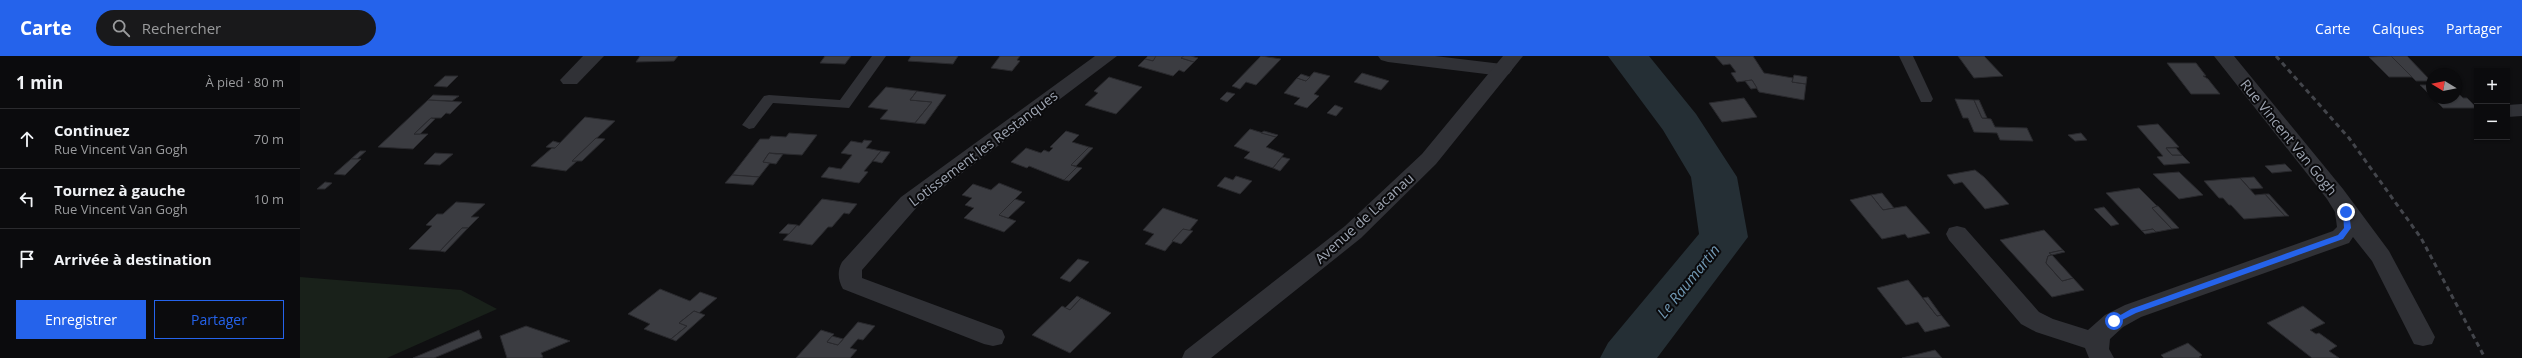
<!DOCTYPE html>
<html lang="fr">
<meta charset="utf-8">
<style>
:root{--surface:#0b0b0d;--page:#19191b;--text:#f1f3f6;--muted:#9a9b9d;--line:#2b2b2e;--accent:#2563eb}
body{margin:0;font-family:"Open Sans",sans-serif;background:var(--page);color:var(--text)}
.controls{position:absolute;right:12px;top:12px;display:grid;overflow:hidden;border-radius:0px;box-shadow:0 1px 3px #0004}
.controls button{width:36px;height:36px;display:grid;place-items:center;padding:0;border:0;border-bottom:1px solid var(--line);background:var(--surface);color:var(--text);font:20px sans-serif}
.compass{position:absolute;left:2126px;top:12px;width:36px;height:36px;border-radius:50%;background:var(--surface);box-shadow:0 1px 3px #0004;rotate:280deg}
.stop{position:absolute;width:12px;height:12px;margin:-9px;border:3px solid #2563eb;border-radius:50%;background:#fff}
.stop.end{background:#2563eb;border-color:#fff;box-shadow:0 1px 4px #0008}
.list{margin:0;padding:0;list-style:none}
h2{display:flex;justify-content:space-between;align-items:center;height:52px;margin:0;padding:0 16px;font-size:17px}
h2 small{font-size:13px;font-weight:400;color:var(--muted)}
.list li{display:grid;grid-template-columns:26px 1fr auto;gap:12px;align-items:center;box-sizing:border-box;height:60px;padding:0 16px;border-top:1px solid var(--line)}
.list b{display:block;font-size:15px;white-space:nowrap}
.list p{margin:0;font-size:13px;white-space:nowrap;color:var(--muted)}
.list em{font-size:13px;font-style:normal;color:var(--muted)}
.actions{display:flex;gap:8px;padding:12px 16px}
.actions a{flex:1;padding:9px 0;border:1px solid var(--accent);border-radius:0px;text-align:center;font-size:14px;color:var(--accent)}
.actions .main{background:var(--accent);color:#fff}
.icon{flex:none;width:22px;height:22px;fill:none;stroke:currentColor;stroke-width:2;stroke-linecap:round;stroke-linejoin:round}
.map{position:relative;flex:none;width:2222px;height:302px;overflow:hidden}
header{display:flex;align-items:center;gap:24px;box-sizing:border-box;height:56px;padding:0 20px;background:var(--accent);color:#fff}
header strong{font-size:19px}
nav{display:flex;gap:22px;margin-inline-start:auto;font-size:14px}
.search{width:280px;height:36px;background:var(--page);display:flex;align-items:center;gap:10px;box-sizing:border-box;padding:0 14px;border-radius:22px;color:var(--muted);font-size:15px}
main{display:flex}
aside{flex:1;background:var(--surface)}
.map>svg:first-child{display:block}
</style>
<header>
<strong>Carte</strong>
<div class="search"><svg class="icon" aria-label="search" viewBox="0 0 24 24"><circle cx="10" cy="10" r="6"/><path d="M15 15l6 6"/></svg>Rechercher</div>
<nav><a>Carte</a><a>Calques</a><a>Partager</a></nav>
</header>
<main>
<aside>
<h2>1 min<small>À pied · 80 m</small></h2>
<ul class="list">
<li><svg class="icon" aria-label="ahead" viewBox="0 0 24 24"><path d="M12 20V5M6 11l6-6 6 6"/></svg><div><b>Continuez</b><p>Rue Vincent Van Gogh</p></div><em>70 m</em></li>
<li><svg class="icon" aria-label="left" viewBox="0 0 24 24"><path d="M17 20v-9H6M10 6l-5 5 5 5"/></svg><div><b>Tournez à gauche</b><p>Rue Vincent Van Gogh</p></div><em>10 m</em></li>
<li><svg class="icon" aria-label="arrive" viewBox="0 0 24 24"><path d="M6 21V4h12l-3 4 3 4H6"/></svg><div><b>Arrivée à destination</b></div></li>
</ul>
<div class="actions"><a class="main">Enregistrer</a><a>Partager</a></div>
</aside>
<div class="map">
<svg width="2222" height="302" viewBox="0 0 2222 302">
<rect width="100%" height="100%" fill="#0f0f11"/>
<!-- green -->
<polygon fill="#19211a" points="0,221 161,234 197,253 87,302 0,302"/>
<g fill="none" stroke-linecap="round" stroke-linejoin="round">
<!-- river -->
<polygon fill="#252f35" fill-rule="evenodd" points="1308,0 1349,0 1396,58 1437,121 1448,181 1357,302 1300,302 1308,287 1399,178 1391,121 1363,74"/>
</g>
<!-- building -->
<g fill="#3b3c41" stroke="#29292d">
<polygon points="340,0 378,0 374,5 336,6"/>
<polygon points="525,0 551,0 545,8 520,7"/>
<polygon points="611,0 658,0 653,8 608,5"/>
<polygon points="700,0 720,0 717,4 720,5 712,15 691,12"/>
<polygon points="848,0 858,0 853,5 845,3"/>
<polygon points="856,0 884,0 881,2 894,6 884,16 879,14 873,20 838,10 845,3 853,5"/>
<polygon points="884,0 891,0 898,2 894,6 881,2"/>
<polygon points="961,0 981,3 956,29 946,26 940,33 932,30"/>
<polygon points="1415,0 1453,0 1464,17 1493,22 1492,26 1506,28 1504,44 1459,36 1452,24 1437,26 1431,17 1436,16 1430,8 1423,9"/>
<polygon points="1658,0 1684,0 1703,20 1674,22"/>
<polygon points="2091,0 2112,21 2089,21 2069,1"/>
<polygon points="2091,0 2107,0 2131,25 2116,25"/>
<polygon points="1867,7 1896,7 1906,20 1903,20 1908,23 1920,38 1891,38"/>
<polygon points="1014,16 1030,20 1014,38 1019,40 1007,52 994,48 1000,42 984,37 997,22 1006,25"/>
<polygon points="1062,17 1086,24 1089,25 1081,34 1054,26"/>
<polygon points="1001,18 1010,21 1006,25 997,22"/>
<polygon points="1494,19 1507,21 1506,28 1492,26"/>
<polygon points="145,20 158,20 147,31 134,30"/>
<polygon points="809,21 842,31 816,58 785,49 798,37 794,35"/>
<polygon points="1452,24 1457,32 1451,33 1445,25"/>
<polygon points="2120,29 2132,29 2132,41"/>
<polygon points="586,31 617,35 610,44 632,46 615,67 580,63 588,54 568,51"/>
<polygon points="617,35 646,39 625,68 615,67 632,46 610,44"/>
<polygon points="2156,35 2163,42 2167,42 2177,52 2143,52 2133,42 2156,42"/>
<polygon points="927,36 935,38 927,46 920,43"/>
<polygon points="133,39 159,40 152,45 128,44"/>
<polygon points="1444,42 1457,61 1422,66 1409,47"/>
<polygon points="1655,43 1674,44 1682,62 1691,63 1695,71 1727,72 1733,85 1700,84 1697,77 1674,76 1668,62 1663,62"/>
<polygon points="128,44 162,46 150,58 146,57 141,62 131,62 114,78 128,78 113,93 78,91"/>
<polygon points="1674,44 1679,44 1687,62 1682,62"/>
<polygon points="1035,49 1043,52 1036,60 1027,57"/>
<polygon points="285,61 315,65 272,105 277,105 266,115 231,110 252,92 255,92"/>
<polygon points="131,62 135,63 120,78 114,78"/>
<polygon points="1858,68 1879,91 1866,92 1872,99 1882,99 1890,107 1864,109 1857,101 1863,100 1837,70"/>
<polygon points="950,73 976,81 966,91 984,98 973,112 944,102 950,96 934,90"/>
<polygon points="766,75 779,79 772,86 789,91 771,109 777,111 764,124 729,110 727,112 711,106 726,92 741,97 744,94 749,96 753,92 750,91"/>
<polygon points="964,75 978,79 976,81 961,77"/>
<polygon points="489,77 517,79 502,99 469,97 463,106 470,107 459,121 432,119 460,83 469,83 471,80 486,81"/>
<polygon points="1781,77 1787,84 1775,85 1768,79"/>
<polygon points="296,82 305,83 282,105 272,105"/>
<polygon points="564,84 572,85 566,92 581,95 564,115 568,116 559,127 521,121 529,111 541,113 552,99 541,97 551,85 562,87"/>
<polygon points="253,85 260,87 255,92 246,91"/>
<polygon points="789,91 793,92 776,110 771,109"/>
<polygon points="1866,92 1876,92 1882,99 1872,99"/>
<polygon points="60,95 66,95 57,103 51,103"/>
<polygon points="581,95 590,96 582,107 573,105"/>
<polygon points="135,97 153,98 140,109 124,108"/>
<polygon points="469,97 476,98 483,98 476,108 463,106"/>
<polygon points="982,101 990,103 980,115 973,112"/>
<polygon points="51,103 61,103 45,119 34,118"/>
<polygon points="1985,108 1992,115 1972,117 1965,110"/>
<polygon points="777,111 782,112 769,125 764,124"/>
<polygon points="1675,114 1684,121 1709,148 1685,153 1662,126 1654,128 1647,119"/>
<polygon points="1879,116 1903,139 1879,143 1853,118"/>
<polygon points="432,119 459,121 453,129 425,127"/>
<polygon points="936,120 952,125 940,138 917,130 925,121 933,124"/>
<polygon points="1954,121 1963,132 1950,133 1940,122"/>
<polygon points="1940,122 1955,139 1965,138 1985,160 1944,163 1931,149 1929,149 1923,142 1919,142 1904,125"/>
<polygon points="25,126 32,127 25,133 17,133"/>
<polygon points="699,127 722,136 699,159 716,165 704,176 664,162 674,152 665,149 672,142 662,139 673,128 691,134"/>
<polygon points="1839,132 1858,151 1852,152 1872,173 1856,176 1853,173 1842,175 1806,137"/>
<polygon points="1582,137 1594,152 1583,154 1571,139"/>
<polygon points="1965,138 1969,138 1989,160 1985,160"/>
<polygon points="1571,139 1583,154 1606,150 1630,177 1608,182 1605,178 1582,183 1550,144"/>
<polygon points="522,143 557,148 549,158 544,157 532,171 528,171 512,189 483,184 497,169 499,170"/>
<polygon points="715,143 725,146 708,162 699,159"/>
<polygon points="156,146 185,148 171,161 179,161 168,172 162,172 140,195 109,193 132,170 126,169 137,158 143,158"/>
<polygon points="1857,150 1858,150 1879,172 1872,173 1852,152"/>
<polygon points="1804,151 1819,168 1811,170 1794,153"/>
<polygon points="863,152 898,164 889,175 883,173 865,195 845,188 854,178 843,174"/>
<polygon points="488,168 497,169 489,178 479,177"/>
<polygon points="162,172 168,172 145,196 140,195"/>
<polygon points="883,173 893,175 881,188 872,185"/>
<polygon points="1853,173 1856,176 1845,178 1842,175"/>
<polygon points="1744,174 1763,194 1749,197 1752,199 1748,200 1746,207 1762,225 1773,222 1784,234 1752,241 1700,184"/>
<polygon points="1763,194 1765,196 1752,199 1749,197"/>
<polygon points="1752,199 1773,222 1762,225 1746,207 1748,200"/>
<polygon points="778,203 789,206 770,226 760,222"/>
<polygon points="1608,224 1637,260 1641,259 1650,270 1625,276 1618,266 1606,269 1577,232"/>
<polygon points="360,233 390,245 400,236 417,242 399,257 394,255 379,267 387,270 371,283 344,273 350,268 328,258"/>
<polygon points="777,240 781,242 770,254 765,252"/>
<polygon points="1628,241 1641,259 1637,260 1623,242"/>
<polygon points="781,242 811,257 770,297 732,279 762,250 770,254"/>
<polygon points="2003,250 2025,267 2010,274 2016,278 2019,277 2037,290 2029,295 2039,302 2012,302 1967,267"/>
<polygon points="394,255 405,259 376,285 371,283 387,270 379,267"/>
<polygon points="558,266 575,270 563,284 558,283 550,292 557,294 550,302 496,302 521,274 534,278 527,286 538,289"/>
<polygon points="226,270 270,285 241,297 243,301 240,302 207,302 200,280"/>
<polygon points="179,274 182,282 134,302 113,302"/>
<polygon points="532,280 543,283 538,289 527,286"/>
<polygon points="1888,287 1902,299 1899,301 1901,302 1864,302 1861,299"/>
<polygon points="1635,294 1642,302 1602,302"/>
</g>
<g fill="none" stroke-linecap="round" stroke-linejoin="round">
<!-- service -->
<g fill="#303136" fill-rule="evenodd">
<polygon points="572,0 586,0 549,52 473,47 454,72 449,73 442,69 464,40 469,39 540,44"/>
<polygon points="1599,0 1613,0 1633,43 1631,46 1621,46"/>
</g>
<!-- minor -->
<g fill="#303136" fill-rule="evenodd">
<polygon points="283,0 304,0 277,28 263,28 260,24"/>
<path d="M795 0H817L617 151 562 214V222L702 274 705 281 702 288 693 290 684 288 543 233C538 224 537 215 542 206L601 141Z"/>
<polygon points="1078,0 1135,0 1202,8 1209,10 1212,14 1209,18 1202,20 1088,6 1081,4"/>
<polygon points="1914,0 1934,0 2043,133 2089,195 2135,281 2132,288 2123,290 2114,288 2072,205 2053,181 2049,187 1841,261 1823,271 1810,283 1809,293 1814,302 1789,302 1785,292 1736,276 1721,268 1649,184 1646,178 1649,172 1657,170 1665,172 1739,256 1753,263 1788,274 1805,259 1825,249 2033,175 2037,171 2035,156 2027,143"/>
<polygon points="2222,48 2222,60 2207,61 2207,49"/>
</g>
<!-- tertiary -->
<polygon fill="#303136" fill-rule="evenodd" points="1203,0 1223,0 1136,108 1061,182 911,302 882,302 885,295 1045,170 1122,98"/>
<!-- rail -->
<polyline stroke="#43454b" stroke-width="3" stroke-dasharray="5 4" stroke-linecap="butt" points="1976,0 2049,82 2121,182 2185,302"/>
</g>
<!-- route -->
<polygon fill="#2563eb" points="2046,154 2049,156 2051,172 2043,183 1836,257 1816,267 1810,265 1831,253 2038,179 2044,172 2043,156"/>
<g text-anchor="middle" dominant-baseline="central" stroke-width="4" stroke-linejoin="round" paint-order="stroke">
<!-- street labels -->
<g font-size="14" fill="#9fa6b3" stroke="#0a0a0c">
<text transform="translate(1989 81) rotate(51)">Rue Vincent Van Gogh</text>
<text transform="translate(683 92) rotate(-37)">Lotissement les Restanques</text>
<text transform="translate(1064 162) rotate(-42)">Avenue de Lacanau</text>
</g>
<!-- water labels -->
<g font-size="15" font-style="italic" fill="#7198b3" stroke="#0a0a0c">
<text transform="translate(1388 225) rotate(-51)">Le Raumartin</text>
</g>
</g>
</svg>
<div class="controls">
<button>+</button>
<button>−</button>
</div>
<svg class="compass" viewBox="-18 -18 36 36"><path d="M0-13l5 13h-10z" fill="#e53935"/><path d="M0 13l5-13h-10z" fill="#9a9b9d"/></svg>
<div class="stop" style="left:1814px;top:265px"></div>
<div class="stop end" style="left:2046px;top:156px"></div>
</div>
</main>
